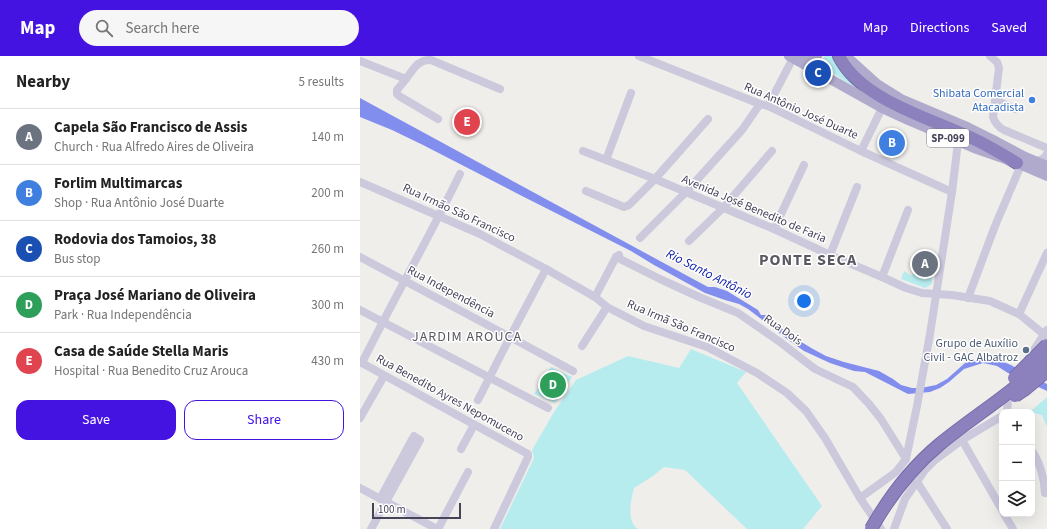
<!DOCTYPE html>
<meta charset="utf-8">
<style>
:root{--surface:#fff;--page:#f6f6f6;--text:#222;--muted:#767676;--line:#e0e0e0;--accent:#4513e1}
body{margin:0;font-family:"Source Sans 3",sans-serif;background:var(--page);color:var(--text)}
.controls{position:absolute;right:12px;bottom:12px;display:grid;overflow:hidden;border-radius:8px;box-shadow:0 4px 16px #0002}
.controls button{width:36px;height:36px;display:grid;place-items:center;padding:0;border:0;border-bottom:1px solid var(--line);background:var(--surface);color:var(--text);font:20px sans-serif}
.scale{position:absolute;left:12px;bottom:10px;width:89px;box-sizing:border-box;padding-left:4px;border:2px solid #474459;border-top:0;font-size:11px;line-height:14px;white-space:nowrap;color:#474459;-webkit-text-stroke:3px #fff;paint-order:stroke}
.you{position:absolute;left:444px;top:245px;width:14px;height:14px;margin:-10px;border:3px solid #fff;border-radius:50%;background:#1a73e8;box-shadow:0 0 0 6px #1a73e833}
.badge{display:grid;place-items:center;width:26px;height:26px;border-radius:50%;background:var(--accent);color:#fff;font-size:13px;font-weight:700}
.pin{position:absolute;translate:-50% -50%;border:2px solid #fff;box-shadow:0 1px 4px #0006}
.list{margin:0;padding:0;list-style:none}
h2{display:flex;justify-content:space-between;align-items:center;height:52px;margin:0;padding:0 16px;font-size:17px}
h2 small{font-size:13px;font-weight:400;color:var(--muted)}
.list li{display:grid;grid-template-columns:26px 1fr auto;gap:12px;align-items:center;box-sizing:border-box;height:56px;padding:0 16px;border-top:1px solid var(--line)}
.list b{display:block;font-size:15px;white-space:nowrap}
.list p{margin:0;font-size:13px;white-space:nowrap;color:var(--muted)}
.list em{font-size:13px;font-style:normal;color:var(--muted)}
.actions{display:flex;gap:8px;padding:12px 16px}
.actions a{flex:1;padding:9px 0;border:1px solid var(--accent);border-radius:12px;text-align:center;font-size:14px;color:var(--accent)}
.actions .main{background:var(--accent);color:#fff}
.icon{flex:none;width:22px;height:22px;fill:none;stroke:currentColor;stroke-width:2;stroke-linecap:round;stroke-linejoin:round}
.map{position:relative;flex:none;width:687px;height:473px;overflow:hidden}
header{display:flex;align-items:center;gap:24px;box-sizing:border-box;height:56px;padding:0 20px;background:var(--accent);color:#fff}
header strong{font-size:19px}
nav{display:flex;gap:22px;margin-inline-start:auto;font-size:14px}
.search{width:280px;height:36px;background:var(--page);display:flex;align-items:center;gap:10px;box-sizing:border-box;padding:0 14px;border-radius:22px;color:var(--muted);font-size:15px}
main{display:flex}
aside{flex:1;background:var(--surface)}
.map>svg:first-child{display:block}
</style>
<header>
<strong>Map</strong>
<div class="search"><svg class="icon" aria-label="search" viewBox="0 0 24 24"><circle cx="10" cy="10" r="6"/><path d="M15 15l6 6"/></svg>Search here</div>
<nav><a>Map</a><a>Directions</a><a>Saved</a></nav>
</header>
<main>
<aside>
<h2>Nearby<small>5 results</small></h2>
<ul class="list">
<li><span class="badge" style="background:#6b7280">A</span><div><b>Capela São Francisco de Assis</b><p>Church · Rua Alfredo Aires de Oliveira</p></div><em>140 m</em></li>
<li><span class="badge" style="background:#3f7fe0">B</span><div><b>Forlim Multimarcas</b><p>Shop · Rua Antônio José Duarte</p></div><em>200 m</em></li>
<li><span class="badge" style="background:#1a4fb4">C</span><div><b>Rodovia dos Tamoios, 38</b><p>Bus stop</p></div><em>260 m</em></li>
<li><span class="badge" style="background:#2e9e5b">D</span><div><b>Praça José Mariano de Oliveira</b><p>Park · Rua Independência</p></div><em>300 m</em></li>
<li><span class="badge" style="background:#e0444e">E</span><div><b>Casa de Saúde Stella Maris</b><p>Hospital · Rua Benedito Cruz Arouca</p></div><em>430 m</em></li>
</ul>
<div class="actions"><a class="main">Save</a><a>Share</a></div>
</aside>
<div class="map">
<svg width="687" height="473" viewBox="0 0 687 473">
<rect width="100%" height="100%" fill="#efeeeb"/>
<!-- green -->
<g fill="#b7ecef">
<polygon points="465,0 475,0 504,35 505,38 459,8"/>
<polygon points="569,214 572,215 572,228 565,232 541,223 544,215 552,220 553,217 564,224 566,222"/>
<path d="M331 293 386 316 377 327 462 450 443 473H387L325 414 304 411 293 420 274 432C271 443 266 465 278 473H140L174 402 172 394 194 356 216 324 268 300 319 312Z"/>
<polygon points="191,311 212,321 195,347 174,338"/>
<polygon points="687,341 687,371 682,359 670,356"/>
</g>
<!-- water -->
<polygon fill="#828eee" points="0,42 335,224 348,231 355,231 367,235 398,254 401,259 407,259 413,266 424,274 433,281 453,293 466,300 484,306 519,315 533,323 541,329 552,332 561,332 576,329 587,323 605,307 622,303 634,302 651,309 687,328 687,335 648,317 637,310 623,307 604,313 589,326 580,332 570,336 548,338 505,316 494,315 470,307 444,295 427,283 388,253 379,248 365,244 345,237 294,209 271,195 162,140 63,89 32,74 0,61"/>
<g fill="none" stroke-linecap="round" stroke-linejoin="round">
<defs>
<path id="highway" d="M479 0C501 44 570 62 612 82 627 89 642 98 657 107"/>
</defs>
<!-- highway casing -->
<use href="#highway" stroke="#786ca9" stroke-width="14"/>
<!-- minor -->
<g stroke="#ccc9dd" stroke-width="8">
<polyline points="279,0 400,48 408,50 501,95 592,136"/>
<path d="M630 0 637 6 639 12 633 61C635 67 638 71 644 74L687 92"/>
<polyline points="0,5 46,23 37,34 37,38 39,40 78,63"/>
<path d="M46 23C53 14 58 3 71 4L140 33"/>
<polyline points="636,44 655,53"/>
<polyline points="408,50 431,6 431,1"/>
<polyline points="223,95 295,123 414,173 470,199 522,221 546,232 562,237 592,239 630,245 659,258 687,281"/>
<polyline points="501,95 522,52"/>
<polyline points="246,104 271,37"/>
<polyline points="676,106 684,102 687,98"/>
<polyline points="0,126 120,178 186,213 235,241 247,251 284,270 347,291 397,317 427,337 446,355 465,382 500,442 521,473"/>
<polyline points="226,135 264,151 269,149 295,123 348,63"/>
<polyline points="414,173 444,109"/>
<polyline points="280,182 326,136 382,74 400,48"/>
<polyline points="329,185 364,151 412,95"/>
<polyline points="470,199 497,131"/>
<polyline points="0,201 150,281 213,315"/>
<polyline points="256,201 300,223 339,241 378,257 420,286 455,313 493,331 509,348 521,363 546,403"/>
<polyline points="522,221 548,154"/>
<polyline points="235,241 256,201 259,199"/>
<polyline points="608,242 635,170 661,109"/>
<polyline points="0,254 188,352"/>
<polyline points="659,258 687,197"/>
<polyline points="222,290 247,251"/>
<polyline points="668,303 687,274"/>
<polyline points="0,306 168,398 168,401 134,473"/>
<path d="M2 307C33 244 69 182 100 118"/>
<polyline points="118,344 150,281 186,213"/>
<polyline points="647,356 648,342 651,334"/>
<polyline points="0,362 24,320"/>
<polyline points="602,384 642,454"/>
<polyline points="101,393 114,369"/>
<path d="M672 395C681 408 684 421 685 437"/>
<polyline points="557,426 587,473"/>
<polyline points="0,432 77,473"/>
<polyline points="500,442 536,416 546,403 557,350 570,278 592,136 598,86"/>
<polyline points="644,458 653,473"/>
<polyline points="11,473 60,384 54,380 20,443"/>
<polyline points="78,473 108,416"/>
<polyline points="534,473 545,443 565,414 575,404 602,384 642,360"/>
</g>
<!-- major -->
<g stroke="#b0aacc" stroke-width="10">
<polyline points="429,0 522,52 548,64 614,92 657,107 687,120"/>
<polyline points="486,0 517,28 541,43 605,70 633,84 665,101 687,110"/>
<polyline points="438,4 449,4 457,0"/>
</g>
<!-- highway -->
<use href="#highway" stroke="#8c81bd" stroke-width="12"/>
<defs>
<g id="highway-bridge">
<polyline points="654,322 687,289"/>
<polyline points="655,340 664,334 687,315"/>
<path d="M511 473C529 441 551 412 580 388 615 359 655 336 687 302"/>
</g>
</defs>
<!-- highway-bridge casing -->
<use href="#highway-bridge" stroke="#786ca9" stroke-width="14" stroke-linecap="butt"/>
<!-- highway-bridge -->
<use href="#highway-bridge" stroke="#8c81bd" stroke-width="12"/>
</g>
<!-- markers -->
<circle fill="#3f7fe0" stroke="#fff" stroke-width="1.5" cx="672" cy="44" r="4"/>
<circle fill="#5c6f8a" stroke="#fff" stroke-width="1.5" cx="666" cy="294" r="4"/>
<g text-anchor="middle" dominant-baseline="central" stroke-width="3" stroke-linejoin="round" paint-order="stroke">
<!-- shield labels -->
<rect fill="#fff" stroke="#7e7c8b" stroke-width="1" x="567" y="73" width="42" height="18" rx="3"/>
<g font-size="11" font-weight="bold" fill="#474459">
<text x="588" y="82">SP-099</text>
</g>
<!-- shop labels -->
<g font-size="12" fill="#366cbe" stroke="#fff" text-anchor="end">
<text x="664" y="37">Shibata Comercial<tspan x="664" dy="14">Atacadista</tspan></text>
</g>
<!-- street labels -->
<g font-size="12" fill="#474459" stroke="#fff">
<text transform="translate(441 55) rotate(24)">Rua Antônio José Duarte</text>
<text transform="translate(394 153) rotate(23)">Avenida José Benedito de Faria</text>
<text transform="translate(99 157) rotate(25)">Rua Irmão São Francisco</text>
<text transform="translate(91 236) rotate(28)">Rua Independência</text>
<text transform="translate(321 270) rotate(23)">Rua Irmã São Francisco</text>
<text transform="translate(423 274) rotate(35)">Rua Dois</text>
<text transform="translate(90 342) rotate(29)">Rua Benedito Ayres Nepomuceno</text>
</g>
<!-- service labels -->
<g font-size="12" fill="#4e5e75" stroke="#fff" text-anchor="end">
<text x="658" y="287">Grupo de Auxílio<tspan x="658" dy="14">Civil - GAC Albatroz</tspan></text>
</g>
<!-- water labels -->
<g font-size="13" font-style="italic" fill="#0819a8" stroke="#fff">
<text transform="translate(349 218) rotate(27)">Rio Santo Antônio</text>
</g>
<!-- quarter labels -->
<g font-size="14" letter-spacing="1" fill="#5a5861" stroke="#fff">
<text x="107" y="281">JARDIM AROUCA</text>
</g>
<!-- district labels -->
<g font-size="16" font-weight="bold" letter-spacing="1" fill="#5a5861" stroke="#fff">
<text x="448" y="204">PONTE SECA</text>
</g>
</g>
</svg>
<div class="controls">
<button>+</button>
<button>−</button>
<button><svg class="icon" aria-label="layers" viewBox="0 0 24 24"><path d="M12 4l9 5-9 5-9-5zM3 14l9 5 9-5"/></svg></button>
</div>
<div class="scale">100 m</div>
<div class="you"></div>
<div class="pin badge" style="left:565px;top:208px;background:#6b7280">A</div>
<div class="pin badge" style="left:532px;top:87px;background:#3f7fe0">B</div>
<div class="pin badge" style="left:458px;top:17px;background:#1a4fb4">C</div>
<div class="pin badge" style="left:193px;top:329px;background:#2e9e5b">D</div>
<div class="pin badge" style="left:107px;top:66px;background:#e0444e">E</div>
</div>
</main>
